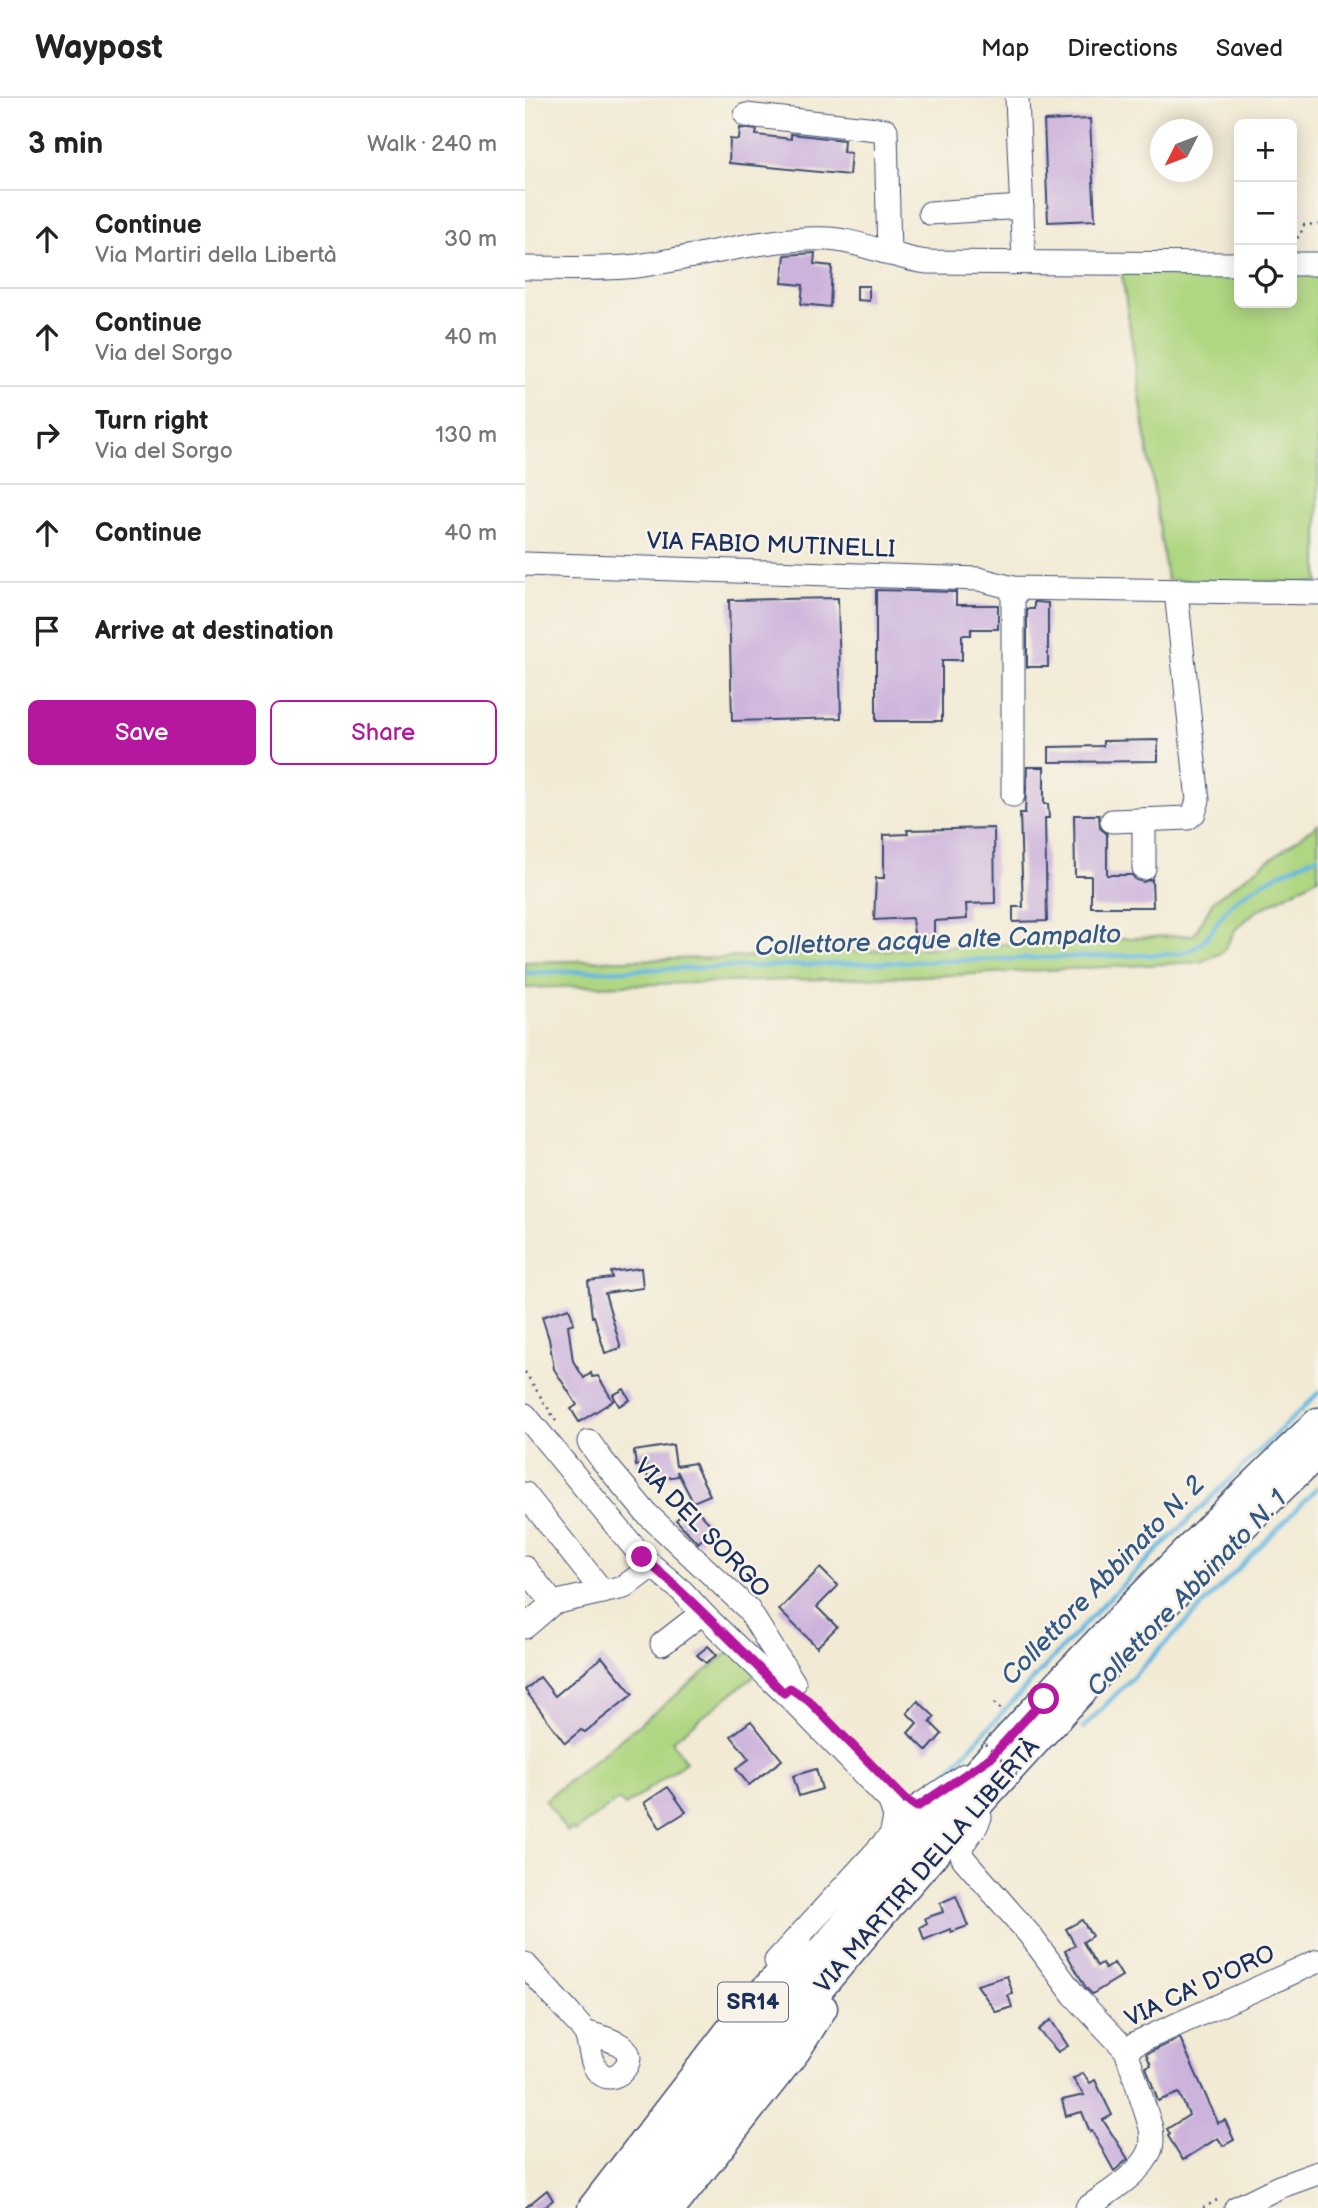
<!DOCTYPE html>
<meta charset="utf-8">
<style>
:root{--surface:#fff;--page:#f6f6f6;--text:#222;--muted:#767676;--line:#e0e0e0;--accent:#b5179e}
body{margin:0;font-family:"Balsamiq Sans",sans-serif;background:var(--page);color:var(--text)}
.controls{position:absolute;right:21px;top:21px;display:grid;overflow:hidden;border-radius:10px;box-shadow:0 4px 18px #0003}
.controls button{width:63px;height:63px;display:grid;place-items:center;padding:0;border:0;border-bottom:2px solid var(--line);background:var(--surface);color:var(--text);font:35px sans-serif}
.compass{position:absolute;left:625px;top:21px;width:63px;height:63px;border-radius:50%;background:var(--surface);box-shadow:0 4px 18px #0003;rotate:228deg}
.stop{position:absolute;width:21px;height:21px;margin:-16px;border:5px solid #b5179e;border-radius:50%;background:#fff}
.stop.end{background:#b5179e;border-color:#fff;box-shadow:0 2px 7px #0008}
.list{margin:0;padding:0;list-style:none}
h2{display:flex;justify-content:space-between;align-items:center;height:91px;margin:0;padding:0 28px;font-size:30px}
h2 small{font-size:23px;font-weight:400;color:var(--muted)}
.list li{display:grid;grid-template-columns:46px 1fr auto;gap:21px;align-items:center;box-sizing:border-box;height:98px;padding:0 28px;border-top:2px solid var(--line)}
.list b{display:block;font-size:26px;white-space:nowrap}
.list p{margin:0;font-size:23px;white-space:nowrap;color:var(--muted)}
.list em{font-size:23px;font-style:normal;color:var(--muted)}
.actions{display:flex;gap:14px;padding:21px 28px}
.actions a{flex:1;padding:16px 0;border:2px solid var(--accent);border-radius:10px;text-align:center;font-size:24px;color:var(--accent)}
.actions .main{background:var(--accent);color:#fff}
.icon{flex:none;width:38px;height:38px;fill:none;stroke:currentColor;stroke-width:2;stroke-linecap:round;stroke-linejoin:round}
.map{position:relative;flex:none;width:793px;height:2110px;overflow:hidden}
header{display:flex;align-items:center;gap:42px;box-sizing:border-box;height:98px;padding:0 35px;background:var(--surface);border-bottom:2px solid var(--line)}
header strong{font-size:33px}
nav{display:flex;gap:38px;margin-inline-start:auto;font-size:24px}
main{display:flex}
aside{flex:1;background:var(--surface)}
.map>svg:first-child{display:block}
</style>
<header>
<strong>Waypost</strong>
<nav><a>Map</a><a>Directions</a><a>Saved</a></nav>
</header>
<main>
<aside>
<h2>3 min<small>Walk · 240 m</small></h2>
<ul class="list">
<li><svg class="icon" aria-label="ahead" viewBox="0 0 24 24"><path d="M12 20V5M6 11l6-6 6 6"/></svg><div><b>Continue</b><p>Via Martiri della Libertà</p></div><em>30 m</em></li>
<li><svg class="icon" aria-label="ahead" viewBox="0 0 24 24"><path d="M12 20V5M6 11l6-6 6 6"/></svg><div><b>Continue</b><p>Via del Sorgo</p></div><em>40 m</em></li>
<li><svg class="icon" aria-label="right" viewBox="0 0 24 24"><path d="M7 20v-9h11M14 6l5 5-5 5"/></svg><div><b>Turn right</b><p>Via del Sorgo</p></div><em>130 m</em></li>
<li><svg class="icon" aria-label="ahead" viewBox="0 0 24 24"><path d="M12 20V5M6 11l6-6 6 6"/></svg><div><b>Continue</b></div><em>40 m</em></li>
<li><svg class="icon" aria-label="arrive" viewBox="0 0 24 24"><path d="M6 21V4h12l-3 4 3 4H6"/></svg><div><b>Arrive at destination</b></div></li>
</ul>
<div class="actions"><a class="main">Save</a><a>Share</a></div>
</aside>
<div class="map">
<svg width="793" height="2110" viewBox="0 0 793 2110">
<rect width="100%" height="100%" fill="#f7f3e8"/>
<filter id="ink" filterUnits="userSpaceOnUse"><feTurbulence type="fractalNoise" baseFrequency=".0143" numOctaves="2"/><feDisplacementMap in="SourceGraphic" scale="14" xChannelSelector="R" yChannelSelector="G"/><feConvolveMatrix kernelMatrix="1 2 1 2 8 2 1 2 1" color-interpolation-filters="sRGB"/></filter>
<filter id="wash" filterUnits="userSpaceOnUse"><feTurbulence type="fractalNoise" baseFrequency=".00686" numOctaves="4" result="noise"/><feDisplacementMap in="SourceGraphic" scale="28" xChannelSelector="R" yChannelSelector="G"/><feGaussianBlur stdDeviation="1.57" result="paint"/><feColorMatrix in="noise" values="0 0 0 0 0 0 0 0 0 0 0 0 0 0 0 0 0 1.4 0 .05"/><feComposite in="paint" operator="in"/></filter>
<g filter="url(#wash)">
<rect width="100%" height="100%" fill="#f2ead4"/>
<!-- green -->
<g fill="#afd681" stroke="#658270" stroke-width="2">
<polygon points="596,170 714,173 714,205 767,205 767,174 793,175 793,485 642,482"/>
<polygon points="793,726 793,780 730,814 710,832 698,854 675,864 429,877 0,890 0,864 195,860 669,837 688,803"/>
<polygon points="207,1552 233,1575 147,1643 161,1664 100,1708 93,1702 50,1733 47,1730 42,1734 20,1702"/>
</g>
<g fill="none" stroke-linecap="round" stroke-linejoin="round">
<!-- stream -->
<g stroke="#66b8e1" stroke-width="4.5">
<path d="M0 875 652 856C687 850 687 822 711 802 728 788 771 767 793 758"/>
<polyline points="558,1630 793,1389"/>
<polyline points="415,1682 579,1505 793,1295"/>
</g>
</g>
<g id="blocks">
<!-- building -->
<g fill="#ccb3dc">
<polygon points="565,21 570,122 523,124 519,23"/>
<polygon points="215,30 232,32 231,37 266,41 266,36 319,42 318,54 326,55 324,77 204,65 205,41 214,42"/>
<polygon points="290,155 289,166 307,168 305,209 276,206 278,187 257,185 260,157"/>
<polygon points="332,188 344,188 344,203 332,202"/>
<polygon points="351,492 431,494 431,507 473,507 473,531 446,531 446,537 437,537 437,562 417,562 417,623 351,623"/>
<polygon points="313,500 316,620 207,623 204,502"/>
<polygon points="509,504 523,505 523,569 502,569 502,511 509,511"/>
<polygon points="633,642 633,663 524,664 524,649 578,648 578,643"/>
<polygon points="502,669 519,669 519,706 523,706 524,720 520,720 522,823 488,824 488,809 498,809 495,715 500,715"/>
<polygon points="549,717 574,717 575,730 582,736 582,777 607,777 611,782 618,784 627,781 628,809 566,809 566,778 550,778"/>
<polygon points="469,730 470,805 441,806 442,821 409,823 409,845 390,844 387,820 349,822 351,780 359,780 359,737 383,736 382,732"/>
<polygon points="116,1170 118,1190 80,1195 96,1250 80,1255 69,1218 67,1219 63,1183 87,1180 86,1174"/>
<polygon points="44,1210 49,1225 43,1227 48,1263 59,1280 66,1275 67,1279 73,1278 88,1303 54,1324 46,1311 52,1307 29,1271 24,1241 17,1219"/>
<polygon points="99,1291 105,1302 94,1308 88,1297"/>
<polygon points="148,1347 151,1368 169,1365 185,1397 168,1404 152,1373 153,1378 123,1383 121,1366 111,1368 109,1353"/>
<polygon points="167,1407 189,1430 173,1445 151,1422"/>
<polygon points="295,1470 313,1488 292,1509 312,1529 292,1549 254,1512"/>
<polygon points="183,1548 192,1557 181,1565 172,1557"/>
<polygon points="77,1559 108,1596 60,1634 56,1632 40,1645 0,1592 15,1579 30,1598"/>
<polygon points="393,1603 410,1619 405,1624 417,1636 402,1653 383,1635 392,1625 382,1615"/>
<polygon points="226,1623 257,1662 224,1687 211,1671 224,1661 206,1638"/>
<polygon points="291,1671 297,1691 274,1698 268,1678"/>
<polygon points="143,1689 161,1714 135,1730 119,1705"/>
<polygon points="431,1798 443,1828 426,1834 425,1831 399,1842 395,1829 402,1825 400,1820 418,1814 415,1805"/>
<polygon points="557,1822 567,1838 558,1844 572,1868 577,1865 580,1871 589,1865 597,1878 567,1896 561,1890 540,1853 550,1847 541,1831"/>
<polygon points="482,1878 488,1896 483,1897 487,1909 471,1914 452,1887"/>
<polygon points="526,1922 543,1948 533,1954 513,1932"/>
<polygon points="655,1940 693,2025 700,2022 709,2042 698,2048 693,2040 658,2062 643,2038 645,2036 642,2031 664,2017 654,1995 633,2003 621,1969 626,1967 621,1956"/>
<polygon points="558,1975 565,1985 570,1982 587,2017 578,2022 603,2061 589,2073 567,2033 565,2034 557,2014 541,2018 537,2002 559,1997 548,1981"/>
<polygon points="22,2092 28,2102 18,2110 0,2110"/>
</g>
</g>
</g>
<g filter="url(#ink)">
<use href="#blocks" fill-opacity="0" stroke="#3b4b70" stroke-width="2"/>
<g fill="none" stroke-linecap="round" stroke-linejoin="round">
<defs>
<g id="minor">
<polyline points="492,0 499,163"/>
<polyline points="221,17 361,32 364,156"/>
<polyline points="405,115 497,109"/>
<polyline points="767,166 793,166"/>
<path d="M0 170C37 170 76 172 112 168 176 159 238 139 303 141 337 143 368 160 402 164L714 166"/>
<polyline points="0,466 454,481 488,490 793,495"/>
<polyline points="488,697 488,490"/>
<polyline points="619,722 619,770"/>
<polyline points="587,723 663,720 669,715 673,702 651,493"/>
<polyline points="0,1317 117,1459 158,1494 177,1515"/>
<polyline points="64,1344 77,1362 121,1415 223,1511 269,1585 265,1590"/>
<polyline points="0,1396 78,1494"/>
<polyline points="0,1470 28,1505"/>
<polyline points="0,1529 28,1505 99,1489 127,1468"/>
<polyline points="137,1546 177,1515 268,1603 365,1703 370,1719 366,1738"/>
<path d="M455 1719 451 1728 435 1750 438 1760 505 1837 549 1897 601 1952 626 2030C627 2038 628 2046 625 2053 617 2075 581 2096 562 2110"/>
<polyline points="251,1863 392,1709 440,1677"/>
<path d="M0 1866C15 1883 29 1899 44 1915 49 1922 57 1929 61 1936 66 1948 65 1969 76 1976 84 1982 94 1978 100 1970 117 1946 74 1939 60 1934"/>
<polyline points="601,1952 611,1945 793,1863"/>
<polyline points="711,2110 754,2089 793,2075"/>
</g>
<g id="major">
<polyline points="67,2110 221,1911 276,1854"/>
<path d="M94 2110C303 1829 539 1566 793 1324"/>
<path d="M121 2110C196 2008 278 1910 360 1813 497 1654 641 1500 793 1355"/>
<polyline points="147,2110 271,1953 298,1910"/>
</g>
</defs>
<!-- minor casing -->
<use href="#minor" stroke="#3b4b70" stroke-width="25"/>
<!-- major casing -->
<use href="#major" stroke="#3b4b70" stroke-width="31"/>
<!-- path -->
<g stroke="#3b4b70" stroke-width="2.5" stroke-dasharray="2 5" stroke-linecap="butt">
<polyline points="767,145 775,137 779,127 793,126"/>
<polyline points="0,1274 31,1323"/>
<polyline points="469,1605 478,1613"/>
<polyline points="678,2110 694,2101"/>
</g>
<!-- minor -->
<use href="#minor" stroke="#fff" stroke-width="23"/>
<!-- major -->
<use href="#major" stroke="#fff" stroke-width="28"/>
<!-- path-bridge -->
<polyline stroke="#3b4b70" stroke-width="2.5" stroke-dasharray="2 5" stroke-linecap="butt" points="460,1646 497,1681"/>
</g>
</g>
<g fill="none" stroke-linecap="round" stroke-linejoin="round" filter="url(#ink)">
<!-- route -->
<path stroke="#b5179e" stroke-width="9" d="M117 1459C167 1501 212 1549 259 1595L265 1590 284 1603 380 1701 392 1709 466 1659 519 1601"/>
</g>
<g text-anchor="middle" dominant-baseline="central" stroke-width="5" stroke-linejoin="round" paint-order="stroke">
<!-- shield labels -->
<rect fill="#f7f3e8" stroke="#5d6a87" stroke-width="2" x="193" y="1884.5" width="70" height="39" rx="5"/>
<g font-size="23" font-weight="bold" fill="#1b2f5e">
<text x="228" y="1904">SR14</text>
</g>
<!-- street labels -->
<g font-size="24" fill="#1b2f5e" stroke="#f7f3e8">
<text transform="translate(246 447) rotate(2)">VIA FABIO MUTINELLI</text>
<text transform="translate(177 1430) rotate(46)">VIA DEL SORGO</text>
<text transform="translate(402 1768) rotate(-49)">VIA MARTIRI DELLA LIBERTÀ</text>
<text transform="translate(675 1888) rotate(-25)">VIA CA' D'ORO</text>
</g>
<!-- water labels -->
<g font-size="26" font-style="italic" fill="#325885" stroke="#f7f3e8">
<text transform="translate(413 843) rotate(-2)">Collettore acque alte Campalto</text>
<text transform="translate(578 1483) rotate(-46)">Collettore Abbinato N. 2</text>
<text transform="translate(662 1496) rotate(-46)">Collettore Abbinato N. 1</text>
</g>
</g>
</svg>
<div class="controls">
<button>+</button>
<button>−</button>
<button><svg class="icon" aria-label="locate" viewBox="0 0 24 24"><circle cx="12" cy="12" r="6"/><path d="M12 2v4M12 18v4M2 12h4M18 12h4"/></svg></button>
</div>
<svg class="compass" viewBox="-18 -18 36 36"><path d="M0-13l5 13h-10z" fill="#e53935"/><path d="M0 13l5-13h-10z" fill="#767676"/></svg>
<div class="stop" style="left:519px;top:1601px"></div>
<div class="stop end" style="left:117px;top:1459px"></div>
</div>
</main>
